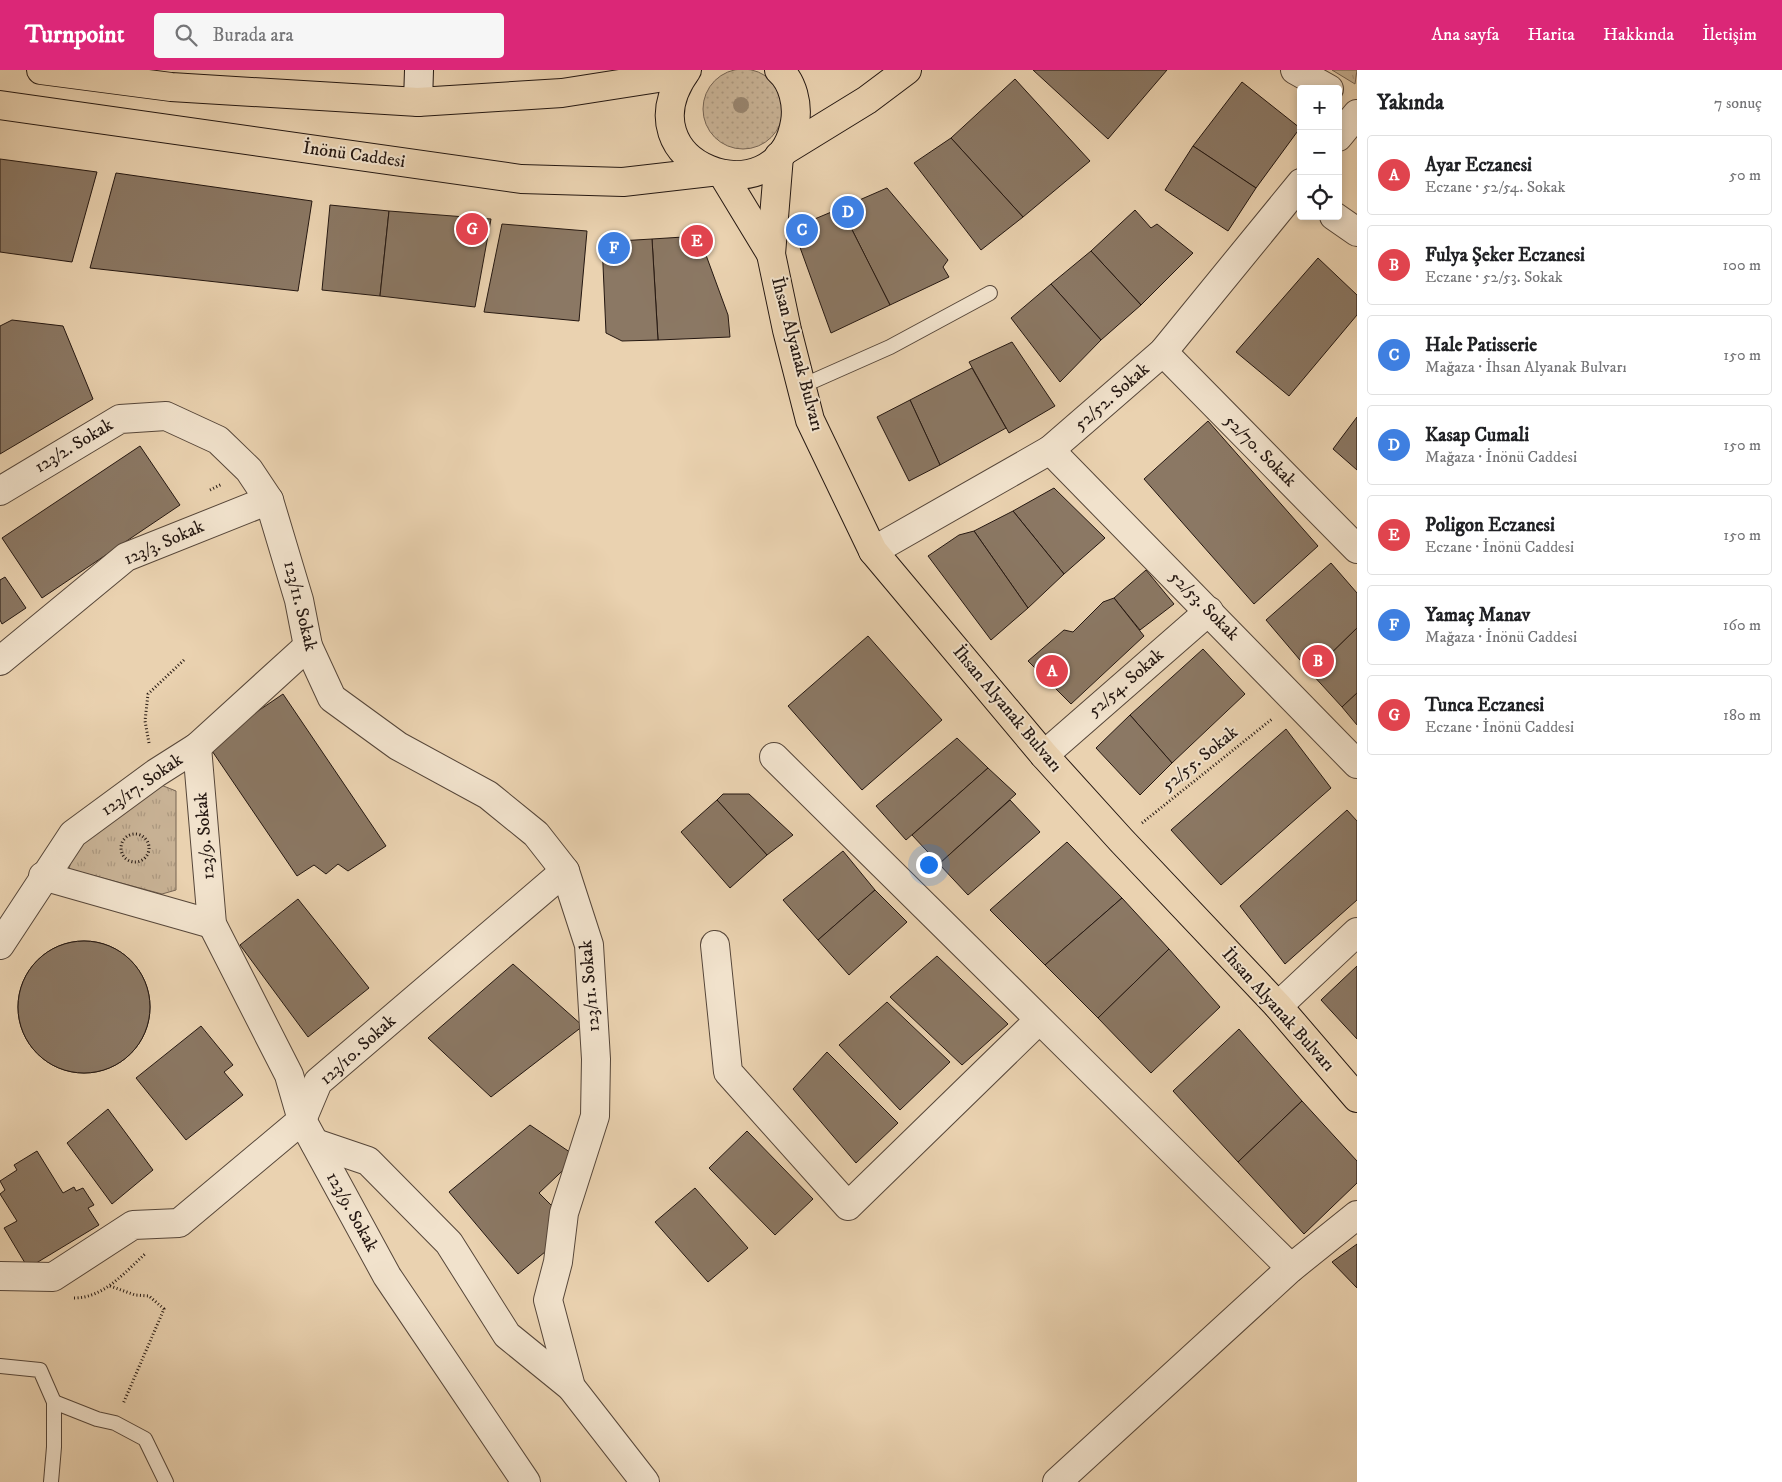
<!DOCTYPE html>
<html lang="tr">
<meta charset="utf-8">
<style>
:root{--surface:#fff;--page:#f6f6f6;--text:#202124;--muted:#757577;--line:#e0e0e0;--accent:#db2777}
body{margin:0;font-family:"IM FELL DW Pica",serif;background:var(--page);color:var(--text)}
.controls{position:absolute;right:15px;top:15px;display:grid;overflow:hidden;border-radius:5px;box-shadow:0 2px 8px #0003}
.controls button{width:45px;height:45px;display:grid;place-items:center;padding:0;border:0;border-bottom:1px solid var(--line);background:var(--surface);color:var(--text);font:25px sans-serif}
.you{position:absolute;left:928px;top:794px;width:18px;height:18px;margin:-12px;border:4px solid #fff;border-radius:50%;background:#1a73e8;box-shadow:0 0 0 8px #1a73e833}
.badge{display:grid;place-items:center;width:32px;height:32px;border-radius:50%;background:var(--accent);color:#fff;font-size:16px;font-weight:700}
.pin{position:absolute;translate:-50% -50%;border:2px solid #fff;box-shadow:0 1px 5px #0006}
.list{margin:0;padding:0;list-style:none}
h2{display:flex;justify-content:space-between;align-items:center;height:65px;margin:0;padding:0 20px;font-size:21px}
h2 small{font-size:16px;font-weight:400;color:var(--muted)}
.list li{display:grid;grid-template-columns:32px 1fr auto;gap:15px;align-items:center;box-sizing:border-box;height:80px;margin:0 10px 10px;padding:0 10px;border:1px solid var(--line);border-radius:5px}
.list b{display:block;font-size:19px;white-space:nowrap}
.list p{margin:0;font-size:16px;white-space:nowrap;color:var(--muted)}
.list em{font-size:16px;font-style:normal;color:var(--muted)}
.icon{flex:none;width:28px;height:28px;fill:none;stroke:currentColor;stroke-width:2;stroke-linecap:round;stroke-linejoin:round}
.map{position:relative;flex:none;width:1357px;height:1412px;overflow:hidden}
header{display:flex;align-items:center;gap:30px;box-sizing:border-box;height:70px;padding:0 25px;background:var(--accent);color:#fff}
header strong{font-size:24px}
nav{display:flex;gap:28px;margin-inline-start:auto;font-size:18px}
.search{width:350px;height:45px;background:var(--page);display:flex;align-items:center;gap:12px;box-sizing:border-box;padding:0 18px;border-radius:5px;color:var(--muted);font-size:19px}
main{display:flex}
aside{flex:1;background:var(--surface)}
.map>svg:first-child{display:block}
</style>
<header>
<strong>Turnpoint</strong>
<div class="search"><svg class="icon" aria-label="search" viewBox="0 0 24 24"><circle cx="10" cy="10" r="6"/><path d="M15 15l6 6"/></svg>Burada ara</div>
<nav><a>Ana sayfa</a><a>Harita</a><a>Hakkında</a><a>İletişim</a></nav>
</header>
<main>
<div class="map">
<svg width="1357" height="1412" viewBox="0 0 1357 1412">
<defs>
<pattern id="grass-dots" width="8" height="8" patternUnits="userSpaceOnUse" patternTransform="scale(1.25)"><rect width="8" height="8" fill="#c8b295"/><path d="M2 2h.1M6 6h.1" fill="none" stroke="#ac987f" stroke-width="1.8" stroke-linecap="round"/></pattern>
<pattern id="park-tufts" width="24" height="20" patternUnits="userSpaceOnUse" patternTransform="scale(1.25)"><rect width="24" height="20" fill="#c8b295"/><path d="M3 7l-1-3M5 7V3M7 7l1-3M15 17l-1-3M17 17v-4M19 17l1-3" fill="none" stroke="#ac987f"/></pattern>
</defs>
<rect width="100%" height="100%" fill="#ead2b0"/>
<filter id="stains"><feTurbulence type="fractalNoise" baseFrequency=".004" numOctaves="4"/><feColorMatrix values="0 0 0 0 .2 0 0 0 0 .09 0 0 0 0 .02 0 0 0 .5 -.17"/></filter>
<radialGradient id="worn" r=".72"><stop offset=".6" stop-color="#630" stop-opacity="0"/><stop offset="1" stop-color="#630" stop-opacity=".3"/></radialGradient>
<!-- grass -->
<circle fill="url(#grass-dots)" stroke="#766453" cx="743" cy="39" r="40"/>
<!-- park -->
<g fill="url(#park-tufts)" stroke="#766453">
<polygon points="1332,0 1357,0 1355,14"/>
<polygon points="161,715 176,721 176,820 162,824 69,799 74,779"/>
</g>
<!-- building -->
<g fill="#8b7864" stroke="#241711">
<polygon points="1033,0 1167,0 1108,69"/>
<polygon points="1015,9 1090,91 1023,147 951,68"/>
<polygon points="1242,12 1300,58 1256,118 1193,76"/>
<polygon points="951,68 1023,147 981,180 914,93"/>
<polygon points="1193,76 1256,118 1228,161 1165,120"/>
<polygon points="0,89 97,102 72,192 0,182"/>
<polygon points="116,103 312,131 298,221 90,198"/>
<polygon points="887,118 948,190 943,197 949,207 890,235 841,138"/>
<polygon points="330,135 389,141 380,226 322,220"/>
<polygon points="841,138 890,235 831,263 793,158"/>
<polygon points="1135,140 1151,158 1157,154 1193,183 1141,235 1091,181"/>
<polygon points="389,141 491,149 475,237 380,226"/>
<polygon points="502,154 587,161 579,251 484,242"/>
<polygon points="699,166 728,245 730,267 658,270 652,169"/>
<polygon points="652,169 658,270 622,271 606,263 602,172"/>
<polygon points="1091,181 1141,235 1101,270 1051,214"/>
<polygon points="1318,188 1357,225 1357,245 1289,326 1236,282"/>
<polygon points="1051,214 1101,270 1060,312 1011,248"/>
<polygon points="12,250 63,256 93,329 0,384 0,256"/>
<polygon points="1012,272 1055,336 1009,363 969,292"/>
<polygon points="972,298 1006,358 940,395 910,330"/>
<polygon points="910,330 940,395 909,411 877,347"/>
<polygon points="1357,347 1357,400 1333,379"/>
<polygon points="1208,351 1318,476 1254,534 1144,409"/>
<polygon points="140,376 180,435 42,528 2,468"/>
<polygon points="1054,418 1105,468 1064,504 1013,441"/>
<polygon points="1013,441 1064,504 1028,538 974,461"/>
<polygon points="974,461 1028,538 991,570 928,486 959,465"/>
<polygon points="1331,493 1357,523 1357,558 1311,603 1266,550"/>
<polygon points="1146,500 1174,534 1140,560 1114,528"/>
<polygon points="5,507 26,538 2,554 0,550 0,510"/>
<polygon points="1114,528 1144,566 1071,634 1028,591 1064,560 1073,562 1103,532"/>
<polygon points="1357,558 1357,623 1342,637 1311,603"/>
<polygon points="868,566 942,650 862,720 788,636"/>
<polygon points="1203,579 1245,624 1172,693 1130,645"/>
<polygon points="1357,623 1357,655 1342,637"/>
<polygon points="283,624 386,776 348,801 338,794 326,804 314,795 297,806 208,675"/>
<polygon points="1130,645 1172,693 1140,725 1096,678"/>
<polygon points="1286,659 1331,718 1221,815 1171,760"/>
<polygon points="957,668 988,698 906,770 876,736"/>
<polygon points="988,698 1016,724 939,794 912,765"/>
<polygon points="723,724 749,724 793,765 767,785 717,730"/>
<polygon points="717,730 767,785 730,818 681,762"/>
<polygon points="1010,730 1040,762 968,825 939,794"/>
<polygon points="1347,740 1357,751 1357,830 1285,894 1240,836"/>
<polygon points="1067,772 1122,828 1045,895 990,840"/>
<polygon points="843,781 875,820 818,870 783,830"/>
<polygon points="875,820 907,852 849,905 818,870"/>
<polygon points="1122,828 1169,879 1098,948 1045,895"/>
<polygon points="298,829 369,918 308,967 240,875"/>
<circle cx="84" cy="937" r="66"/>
<circle cx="84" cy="937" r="66"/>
<polygon points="1169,879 1220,937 1151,1003 1098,948"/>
<polygon points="937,886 1008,954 962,995 890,927"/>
<polygon points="513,894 583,956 491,1027 428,968"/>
<polygon points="1357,896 1357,969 1321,930"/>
<polygon points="887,932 950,992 900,1040 839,975"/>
<polygon points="201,956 233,995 224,1002 243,1025 186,1070 136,1008"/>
<polygon points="1239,959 1302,1031 1238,1092 1173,1021"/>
<polygon points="827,982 898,1053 856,1093 793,1019"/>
<polygon points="1302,1031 1357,1091 1357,1113 1304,1164 1238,1092"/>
<polygon points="108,1039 153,1100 112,1134 67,1073"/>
<polygon points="530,1055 577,1087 539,1123 554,1138 556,1173 518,1204 449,1122"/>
<polygon points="747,1061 813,1129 775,1165 709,1098"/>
<polygon points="37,1081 63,1123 74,1117 76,1121 83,1118 94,1135 88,1138 99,1155 28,1198 4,1158 17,1151 0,1124 5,1120 0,1111 17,1100 14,1095"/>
<polygon points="695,1118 748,1178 708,1212 655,1152"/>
<polygon points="1357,1174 1357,1218 1332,1192"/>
</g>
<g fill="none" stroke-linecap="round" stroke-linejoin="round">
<defs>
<g id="lane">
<polyline points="802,316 890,277 990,223"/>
<polyline points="0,1296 40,1300 54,1332 54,1377 51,1412"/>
<polyline points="54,1332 97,1349 115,1353 145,1369 166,1412"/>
</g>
<g id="street">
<polyline points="1295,0 1329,19"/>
<polyline points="1338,67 1357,44"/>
<polyline points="1334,146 1357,162"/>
<polyline points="1163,282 1357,479"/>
<polyline points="1050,380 1357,694"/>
<polyline points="0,421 120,349 166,346 218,370 249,400 269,430 299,530 308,576 332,628 398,676 488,725 536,764 565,801 589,875 596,989 595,1046 564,1143 558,1192 548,1230 571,1317 645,1412"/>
<polyline points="873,481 1050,380 1163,282 1301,113"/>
<polyline points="0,591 126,487 269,430"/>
<polyline points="197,677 212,854 289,1005 302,1050 387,1206 526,1412"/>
<polyline points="1044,685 1209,541"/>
<polyline points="774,687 1291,1198"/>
<polyline points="43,806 212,854"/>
<polyline points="0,875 73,764 156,703 197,677 308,576"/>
<polyline points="715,875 728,1002 848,1136 1038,951"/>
<polyline points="1278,936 1357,862"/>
<polyline points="315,1073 368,1091 449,1173 507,1265 571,1317"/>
<polyline points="0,1206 53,1207 133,1155 179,1153 302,1050 318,1012 565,801"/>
<polyline points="1057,1412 1291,1198 1357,1145"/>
</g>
<polyline id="secondary" points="418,32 419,0"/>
<g id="primary">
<polyline points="41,0 171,17 418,32 562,23 684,4"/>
<path d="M687 0C618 95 778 153 795 52 798 35 793 12 779 0"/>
<polyline points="0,35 521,109 623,112 710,102"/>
<polyline points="784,81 867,30 907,0"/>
<polyline points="779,86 771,184 787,260 810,350 873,481 1044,685 1121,770 1278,936 1357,1028"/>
<polyline points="723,105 771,184"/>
</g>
</defs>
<!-- lane casing -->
<use href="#lane" stroke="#564639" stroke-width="16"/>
<!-- street casing -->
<use href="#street" stroke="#564639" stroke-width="30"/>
<!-- secondary casing -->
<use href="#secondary" stroke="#241711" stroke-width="30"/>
<!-- primary casing -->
<use href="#primary" stroke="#241711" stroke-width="30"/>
<!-- path -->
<g stroke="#241711" stroke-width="3" stroke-dasharray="1 2.5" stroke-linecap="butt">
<polyline points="210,420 222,414"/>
<polyline points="149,673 145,651 148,624 185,589"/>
<polyline points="1142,753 1272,649"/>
<circle cx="135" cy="778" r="14"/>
<polyline points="110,1216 135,1225 149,1226 164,1239 123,1334"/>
<path d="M74 1228C104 1228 125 1202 145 1184"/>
</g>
<!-- lane -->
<use href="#lane" stroke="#f1e2cc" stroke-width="14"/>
<!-- street -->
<use href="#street" stroke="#f1e2cc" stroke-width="28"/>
<!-- secondary -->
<use href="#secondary" stroke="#f1e2cc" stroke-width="28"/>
<!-- primary -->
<use href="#primary" stroke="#ead2b0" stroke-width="28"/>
</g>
<!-- trees -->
<circle fill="#98856f" cx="741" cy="35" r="8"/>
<g text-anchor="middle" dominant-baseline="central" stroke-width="4" stroke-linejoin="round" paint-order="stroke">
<!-- street labels -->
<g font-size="18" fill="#241711" stroke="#f1e2cc">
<text transform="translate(354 85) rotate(8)">İnönü Caddesi</text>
<text transform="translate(797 284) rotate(75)">İhsan Alyanak Bulvarı</text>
<text transform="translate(1112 327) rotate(-41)">52/52. Sokak</text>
<text transform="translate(74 376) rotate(-31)">123/2. Sokak</text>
<text transform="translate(1260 381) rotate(45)">52/70. Sokak</text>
<text transform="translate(164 473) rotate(-24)">123/3. Sokak</text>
<text transform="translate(300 536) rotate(76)">123/11. Sokak</text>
<text transform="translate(1204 536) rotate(45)">52/53. Sokak</text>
<text transform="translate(1126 613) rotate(-41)">52/54. Sokak</text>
<text transform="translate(1007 639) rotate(50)">İhsan Alyanak Bulvarı</text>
<text transform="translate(1200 689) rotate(-39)">52/55. Sokak</text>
<text transform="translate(142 715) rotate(-35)">123/17. Sokak</text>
<text transform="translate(205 766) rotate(-95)">123/9. Sokak</text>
<text transform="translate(590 916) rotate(-95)">123/11. Sokak</text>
<text transform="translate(1278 940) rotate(48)">İhsan Alyanak Bulvarı</text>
<text transform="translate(358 980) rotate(-42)">123/10. Sokak</text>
<text transform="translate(352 1142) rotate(61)">123/9. Sokak</text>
</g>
</g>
<rect width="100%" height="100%" filter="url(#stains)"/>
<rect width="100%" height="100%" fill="url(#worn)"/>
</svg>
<div class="controls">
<button>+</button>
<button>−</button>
<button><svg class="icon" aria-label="locate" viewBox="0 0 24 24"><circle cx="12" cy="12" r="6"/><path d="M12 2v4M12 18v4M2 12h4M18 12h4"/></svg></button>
</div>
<div class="you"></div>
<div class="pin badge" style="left:1052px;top:601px;background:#e0444e">A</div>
<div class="pin badge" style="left:1318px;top:591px;background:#e0444e">B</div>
<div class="pin badge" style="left:802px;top:160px;background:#3f7fe0">C</div>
<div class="pin badge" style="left:848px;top:142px;background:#3f7fe0">D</div>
<div class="pin badge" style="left:697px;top:171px;background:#e0444e">E</div>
<div class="pin badge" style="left:614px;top:178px;background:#3f7fe0">F</div>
<div class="pin badge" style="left:472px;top:159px;background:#e0444e">G</div>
</div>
<aside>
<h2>Yakında<small>7 sonuç</small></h2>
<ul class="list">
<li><span class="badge" style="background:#e0444e">A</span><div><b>Ayar Eczanesi</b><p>Eczane · 52/54. Sokak</p></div><em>50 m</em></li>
<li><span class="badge" style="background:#e0444e">B</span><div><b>Fulya Şeker Eczanesi</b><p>Eczane · 52/53. Sokak</p></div><em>100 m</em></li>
<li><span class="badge" style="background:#3f7fe0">C</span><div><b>Hale Patisserie</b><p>Mağaza · İhsan Alyanak Bulvarı</p></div><em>150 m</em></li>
<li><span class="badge" style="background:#3f7fe0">D</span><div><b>Kasap Cumali</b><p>Mağaza · İnönü Caddesi</p></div><em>150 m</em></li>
<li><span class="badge" style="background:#e0444e">E</span><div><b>Poligon Eczanesi</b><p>Eczane · İnönü Caddesi</p></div><em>150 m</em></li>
<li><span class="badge" style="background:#3f7fe0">F</span><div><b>Yamaç Manav</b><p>Mağaza · İnönü Caddesi</p></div><em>160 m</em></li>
<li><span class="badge" style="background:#e0444e">G</span><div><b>Tunca Eczanesi</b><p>Eczane · İnönü Caddesi</p></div><em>180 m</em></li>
</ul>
</aside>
</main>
